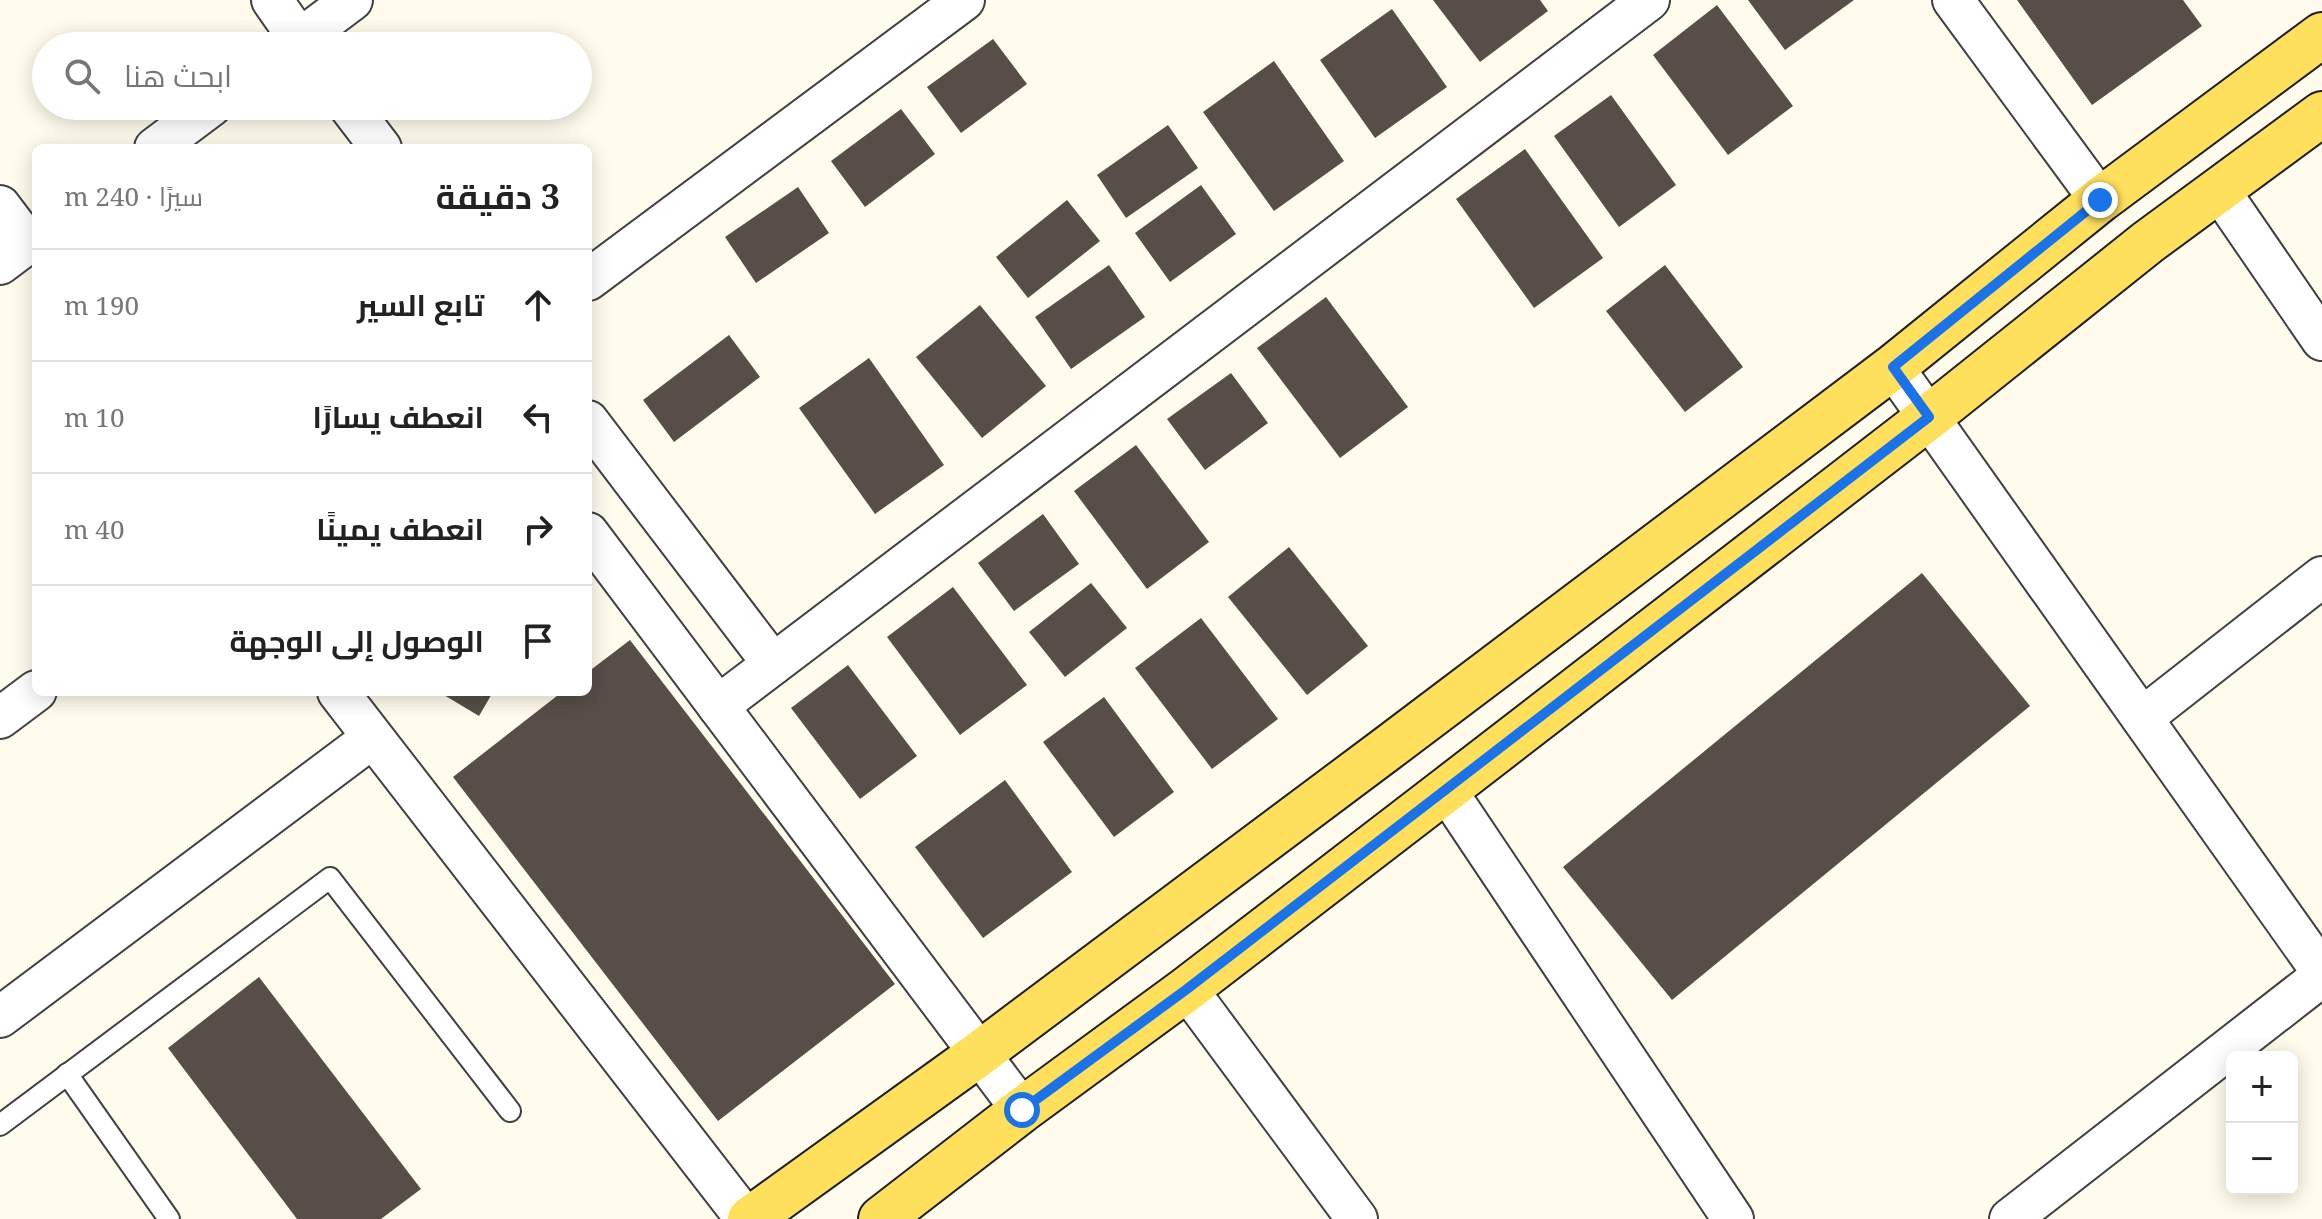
<!DOCTYPE html>
<html lang="ar">
<meta charset="utf-8">
<style>
:root{--surface:#fff;--page:#f6f6f6;--text:#222;--muted:#767676;--line:#e0e0e0}
body{margin:0;font-family:"Noto Serif",Cairo,serif;background:var(--page);color:var(--text);direction:rtl}
.controls{position:absolute;right:24px;bottom:24px;display:grid;overflow:hidden;border-radius:12px;box-shadow:0 4px 20px #0003}
.controls button{width:72px;height:72px;display:grid;place-items:center;padding:0;border:0;border-bottom:2px solid var(--line);background:var(--surface);color:var(--text);font:40px sans-serif}
.stop{position:absolute;width:24px;height:24px;margin:-18px;border:6px solid #1a73e8;border-radius:50%;background:#fff}
.stop.end{background:#1a73e8;border-color:#fff;box-shadow:0 2px 8px #0008}
.list{margin:0;padding:0;list-style:none}
h2{display:flex;justify-content:space-between;align-items:center;height:104px;margin:0;padding:0 32px;font-size:34px}
h2 small{font-size:26px;font-weight:400;color:var(--muted)}
.list li{display:grid;grid-template-columns:52px 1fr auto;gap:24px;align-items:center;box-sizing:border-box;height:112px;padding:0 32px;border-top:2px solid var(--line)}
.list b{display:block;font-size:30px;white-space:nowrap}
.list em{font-size:26px;font-style:normal;color:var(--muted)}
.icon{flex:none;width:44px;height:44px;fill:none;stroke:currentColor;stroke-width:2;stroke-linecap:round;stroke-linejoin:round}
.map{position:relative;flex:none;width:2322px;height:1219px;overflow:hidden;direction:ltr}
.search{position:absolute;background:var(--surface);box-shadow:0 4px 20px #0003;left:32px;top:32px;width:560px;height:88px;display:flex;align-items:center;gap:20px;box-sizing:border-box;padding:0 28px;border-radius:44px;color:var(--muted);font-size:30px}
.panel{position:absolute;background:var(--surface);box-shadow:0 4px 20px #0003;left:32px;top:144px;width:560px;height:552px;border-radius:12px;direction:rtl}
.map>svg:first-child{display:block}
</style>
<div class="map">
<svg width="2322" height="1219" viewBox="0 0 2322 1219">
<rect width="100%" height="100%" fill="#fffced"/>
<!-- building -->
<g fill="#574e48">
<polygon points="1433,0 1540,0 1548,11 1480,62"/>
<polygon points="1748,0 1854,0 1785,50"/>
<polygon points="2017,0 2183,0 2202,26 2092,105"/>
<polygon points="1717,5 1793,106 1728,155 1653,55"/>
<polygon points="1392,9 1447,87 1375,138 1320,60"/>
<polygon points="993,39 1027,84 961,133 927,87"/>
<polygon points="1274,61 1344,161 1274,211 1203,112"/>
<polygon points="1611,95 1676,185 1619,227 1554,136"/>
<polygon points="901,109 935,154 865,207 831,161"/>
<polygon points="1168,125 1198,168 1126,218 1097,175"/>
<polygon points="1525,149 1603,258 1534,308 1456,199"/>
<polygon points="1201,185 1236,234 1170,282 1135,233"/>
<polygon points="798,187 829,233 756,283 725,237"/>
<polygon points="1067,200 1100,241 1028,298 996,257"/>
<polygon points="1109,265 1145,317 1071,369 1035,317"/>
<polygon points="1665,265 1743,367 1685,412 1606,311"/>
<polygon points="1326,297 1408,407 1340,458 1257,348"/>
<polygon points="980,305 1046,386 982,438 916,357"/>
<polygon points="729,335 760,377 674,442 643,400"/>
<polygon points="869,358 944,465 875,514 799,408"/>
<polygon points="1231,373 1268,423 1205,470 1167,419"/>
<polygon points="1136,445 1209,542 1147,589 1074,491"/>
<polygon points="1043,514 1079,564 1014,611 978,563"/>
<polygon points="1289,547 1368,646 1307,695 1228,597"/>
<polygon points="1922,573 2030,706 1672,1000 1563,867"/>
<polygon points="1091,583 1127,628 1065,677 1029,632"/>
<polygon points="953,587 1027,685 960,735 887,637"/>
<polygon points="1201,618 1278,719 1212,769 1135,668"/>
<polygon points="630,640 895,984 718,1121 453,777 562,692 588,692 588,672"/>
<polygon points="848,665 917,756 860,799 791,708"/>
<polygon points="439,692 493,692 479,716"/>
<polygon points="1104,697 1174,792 1114,837 1043,742"/>
<polygon points="1005,780 1072,872 983,938 915,847"/>
<polygon points="259,977 421,1189 381,1219 297,1219 168,1048"/>
</g>
<g fill="none" stroke-linecap="round" stroke-linejoin="round">
<defs>
<g id="lane">
<polyline points="67,1074 169,1219"/>
<polyline points="0,1125 330,878 510,1111"/>
</g>
<g id="street">
<polyline points="272,0 304,46"/>
<polyline points="1953,0 2100,200"/>
<polyline points="291,46 352,0"/>
<polyline points="349,106 381,148"/>
<polyline points="155,148 211,106"/>
<polyline points="2219,190 2322,340"/>
<polyline points="0,206 28,243"/>
<polyline points="0,264 36,237"/>
<polyline points="588,280 964,0"/>
<polyline points="1893,367 2322,972"/>
<polyline points="588,421 773,664"/>
<polyline points="588,533 1022,1110"/>
<polyline points="338,692 746,1219"/>
<polyline points="718,706 1649,0"/>
<polyline points="0,718 36,691"/>
<polyline points="2142,718 2322,577"/>
<polyline points="1446,790 1733,1219"/>
<polyline points="1187,989 1357,1219"/>
<polyline points="0,1017 372,738"/>
<polyline points="2010,1219 2322,976"/>
</g>
<g id="primary">
<polyline points="750,1219 979,1054 1384,751 1893,367 2100,200 2322,35"/>
<polyline points="881,1219 1022,1110 1187,989 1446,790 1929,417 2148,242 2322,114"/>
</g>
</defs>
<!-- lane casing -->
<use href="#lane" stroke="#404040" stroke-width="24"/>
<!-- street casing -->
<use href="#street" stroke="#404040" stroke-width="44"/>
<!-- primary casing -->
<use href="#primary" stroke="#1e1e1e" stroke-width="48"/>
<!-- lane -->
<use href="#lane" stroke="#fff" stroke-width="20"/>
<!-- street -->
<use href="#street" stroke="#fff" stroke-width="40"/>
<!-- primary -->
<use href="#primary" stroke="#ffe05d" stroke-width="44"/>
</g>
<g fill="none" stroke-linecap="round" stroke-linejoin="round">
<!-- route -->
<polyline stroke="#1a73e8" stroke-width="10" points="1022,1110 1187,989 1929,417 1893,367 2100,200"/>
</g>
</svg>
<div class="controls">
<button>+</button>
<button>−</button>
</div>
<div class="stop" style="left:1022px;top:1110px"></div>
<div class="stop end" style="left:2100px;top:200px"></div>
<div class="search"><svg class="icon" aria-label="search" viewBox="0 0 24 24"><circle cx="10" cy="10" r="6"/><path d="M15 15l6 6"/></svg>ابحث هنا</div>
<section class="panel">
<h2>3 دقيقة<small>سيرًا · 240 m</small></h2>
<ul class="list">
<li><svg class="icon" aria-label="ahead" viewBox="0 0 24 24"><path d="M12 20V5M6 11l6-6 6 6"/></svg><div><b>تابع السير</b></div><em>190 m</em></li>
<li><svg class="icon" aria-label="left" viewBox="0 0 24 24"><path d="M17 20v-9H6M10 6l-5 5 5 5"/></svg><div><b>انعطف يسارًا</b></div><em>10 m</em></li>
<li><svg class="icon" aria-label="right" viewBox="0 0 24 24"><path d="M7 20v-9h11M14 6l5 5-5 5"/></svg><div><b>انعطف يمينًا</b></div><em>40 m</em></li>
<li><svg class="icon" aria-label="arrive" viewBox="0 0 24 24"><path d="M6 21V4h12l-3 4 3 4H6"/></svg><div><b>الوصول إلى الوجهة</b></div></li>
</ul>
</section>
</div>
